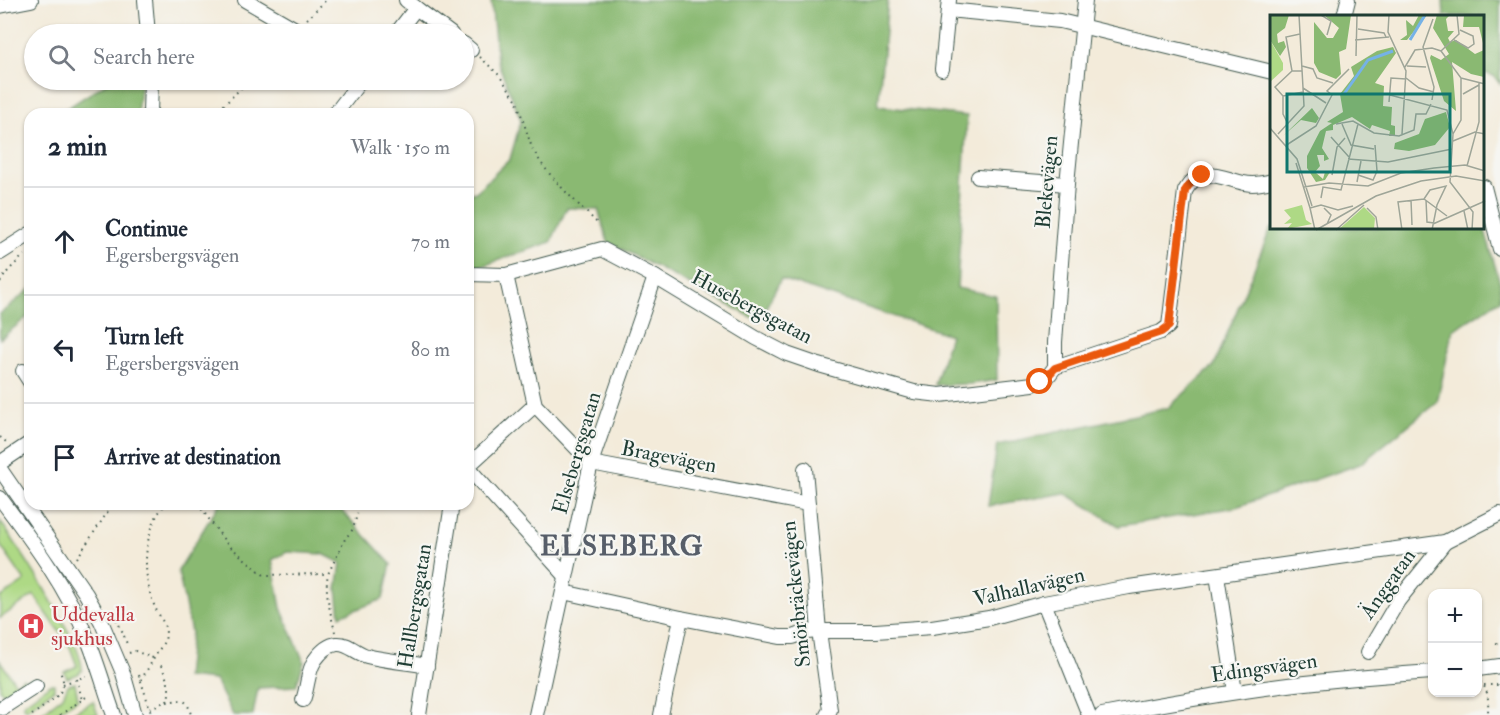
<!DOCTYPE html>
<meta charset="utf-8">
<style>
:root{--surface:#fff;--page:#f2f2f3;--text:#1f2937;--muted:#747a83;--line:#e0e1e3}
body{margin:0;font-family:"IM FELL Double Pica",serif;background:var(--page);color:var(--text)}
.controls{position:absolute;right:18px;bottom:18px;display:grid;overflow:hidden;border-radius:12px;box-shadow:0 2px 4px #0004}
.controls button{width:54px;height:54px;display:grid;place-items:center;padding:0;border:0;border-bottom:2px solid var(--line);background:var(--surface);color:var(--text);font:30px sans-serif}
.stop{position:absolute;width:18px;height:18px;margin:-14px;border:4px solid #ea580c;border-radius:50%;background:#fff}
.stop.end{background:#ea580c;border-color:#fff;box-shadow:0 2px 6px #0008}
.list{margin:0;padding:0;list-style:none}
h2{display:flex;justify-content:space-between;align-items:center;height:78px;margin:0;padding:0 24px;font-size:26px}
h2 small{font-size:20px;font-weight:400;color:var(--muted)}
.list li{display:grid;grid-template-columns:39px 1fr auto;gap:18px;align-items:center;box-sizing:border-box;height:108px;padding:0 24px;border-top:2px solid var(--line)}
.list b{display:block;font-size:22px;white-space:nowrap}
.list p{margin:0;font-size:20px;white-space:nowrap;color:var(--muted)}
.list em{font-size:20px;font-style:normal;color:var(--muted)}
.icon{flex:none;width:33px;height:33px;fill:none;stroke:currentColor;stroke-width:2;stroke-linecap:round;stroke-linejoin:round}
.map{position:relative;flex:none;width:1500px;height:715px;overflow:hidden}
.search{position:absolute;background:var(--surface);box-shadow:0 2px 4px #0004;left:24px;top:24px;width:450px;height:66px;display:flex;align-items:center;gap:15px;box-sizing:border-box;padding:0 21px;border-radius:33px;color:var(--muted);font-size:22px}
.panel{position:absolute;background:var(--surface);box-shadow:0 2px 4px #0004;left:24px;top:108px;width:450px;height:402px;border-radius:18px}
.map>svg:first-child{display:block}
</style>
<div class="map">
<svg width="1500" height="715" viewBox="0 0 1500 715">
<rect width="100%" height="100%" fill="#f6f6f2"/>
<filter id="ink" filterUnits="userSpaceOnUse"><feTurbulence type="fractalNoise" baseFrequency=".0167" numOctaves="2"/><feDisplacementMap in="SourceGraphic" scale="12" xChannelSelector="R" yChannelSelector="G"/><feConvolveMatrix kernelMatrix="1 2 1 2 8 2 1 2 1" color-interpolation-filters="sRGB"/></filter>
<filter id="wash" filterUnits="userSpaceOnUse"><feTurbulence type="fractalNoise" baseFrequency=".008" numOctaves="4" result="noise"/><feDisplacementMap in="SourceGraphic" scale="24" xChannelSelector="R" yChannelSelector="G"/><feGaussianBlur stdDeviation="1.35" result="paint"/><feColorMatrix in="noise" values="0 0 0 0 0 0 0 0 0 0 0 0 0 0 0 0 0 1.4 0 .05"/><feComposite in="paint" operator="in"/></filter>
<g filter="url(#wash)">
<rect width="100%" height="100%" fill="#f3ebda"/>
<!-- green -->
<g fill="#aed985" stroke="#668b5c" stroke-width="1.5">
<path d="M0 521C25 557 48 593 68 631 74 642 82 657 82 670L78 674 67 678 64 672 77 666 70 647 34 595 0 618V598L25 581 0 545Z"/>
<polygon points="0,661 16,684 23,678 28,684 10,695 6,695 0,690"/>
<polygon points="75,683 78,699 53,715 39,715 63,696 68,685"/>
<polygon points="50,684 54,684 54,689 26,709 23,707 23,704"/>
<polygon points="93,701 98,715 69,715"/>
</g>
<!-- forest -->
<g fill="#8ab972" stroke="#547b53" stroke-width="1.5">
<polygon points="491,0 888,0 878,106 967,116 957,288 996,296 997,380 970,384 935,385 950,335 781,279 759,321 608,242 598,209 567,208 551,242 468,271 468,194 476,192 510,159 521,120 497,60"/>
<polygon points="1443,0 1500,0 1500,84 1494,76 1484,73 1484,16 1444,16"/>
<polygon points="111,80 140,80 141,81 137,114 62,114 61,112"/>
<polygon points="1484,227 1500,283 1500,300 1453,330 1437,402 1360,464 1236,507 1119,526 1065,493 988,506 997,445 1168,408 1214,366 1271,228"/>
<polygon points="30,289 30,315 0,339 0,314"/>
<polygon points="219,504 336,504 391,564 383,599 340,616 337,589 341,563 323,554 287,552 272,560 281,608 304,662 296,686 258,688 253,715 233,715 215,680 186,677 191,632 178,571"/>
</g>
</g>
<g filter="url(#ink)">
<g fill="none" stroke-linecap="round" stroke-linejoin="round">
<defs>
<g id="minor">
<polyline points="145,0 148,34"/>
<polyline points="245,0 304,34"/>
<polyline points="0,6 31,0"/>
<polyline points="416,8 451,34"/>
<polyline points="948,10 1060,21 1272,72"/>
<polyline points="1344,16 1348,0"/>
<polyline points="396,34 416,8 406,0"/>
<polyline points="464,44 471,50"/>
<polyline points="942,69 949,0"/>
<polyline points="150,114 151,80"/>
<polyline points="335,114 361,80"/>
<polyline points="978,177 1067,184"/>
<polyline points="1484,187 1500,249"/>
<polyline points="0,253 30,234"/>
<polyline points="468,274 506,275 602,249 655,277 756,338 787,354 819,365 914,392 940,395 1033,384 1046,379 1055,367"/>
<polyline points="506,275 535,405 591,463 808,504"/>
<polyline points="1055,367 1055,342 1067,184 1085,0"/>
<path d="M1055 367 1161 332 1169 326 1185 191C1200 164 1221 178 1244 183 1252 185 1264 183 1272 181"/>
<polyline points="23,371 30,382"/>
<polyline points="0,463 30,443"/>
<polyline points="468,466 535,405"/>
<polyline points="468,468 566,576"/>
<polyline points="0,469 86,594 101,621 123,673 135,715"/>
<polyline points="805,469 819,631 830,710 827,715"/>
<path d="M0 498C33 542 67 588 88 640 98 664 105 690 114 715"/>
<polyline points="1217,575 1235,692"/>
<polyline points="563,592 681,618 780,637 793,637 807,632 819,631 876,631 932,627 989,618 1044,603 1129,587 1445,542 1500,514"/>
<polyline points="1044,603 1089,715"/>
<polyline points="1368,652 1398,601 1445,542"/>
<polyline points="1478,669 1500,666"/>
<path d="M303 700C308 687 307 672 315 660 320 653 328 645 337 644 348 643 356 653 367 656 386 661 407 662 427 666"/>
<polyline points="2,708 36,686"/>
<polyline points="419,715 452,504"/>
<polyline points="536,715 591,463 655,277"/>
<polyline points="661,715 681,618"/>
<path d="M1102 715C1167 703 1231 692 1296 684 1342 679 1387 675 1432 672"/>
</g>
</defs>
<!-- minor casing -->
<use href="#minor" stroke="#3f574d" stroke-width="16"/>
<!-- path -->
<g stroke="#3f574d" stroke-width="2" stroke-dasharray="1.5 4.5" stroke-linecap="butt">
<polyline points="307,19 326,0"/>
<path d="M480 57 498 74 516 99 532 148C548 178 576 201 599 225"/>
<polyline points="215,114 249,80"/>
<polyline points="0,282 8,271 24,255"/>
<polyline points="0,437 6,442"/>
<polyline points="198,504 227,544 264,575 328,574"/>
<polyline points="360,504 367,504"/>
<polyline points="77,558 113,504"/>
<polyline points="114,614 123,633 128,647"/>
<path d="M335 632C331 614 324 592 328 574L345 539 353 529 360 504"/>
<polyline points="1496,643 1500,644"/>
<polyline points="129,653 135,651 153,658"/>
<polyline points="139,675 152,715"/>
<polyline points="77,679 82,700"/>
<path d="M141 680 165 640C169 626 159 617 154 605 144 580 143 549 153 525 155 517 160 511 165 504"/>
<path d="M1480 682C1490 690 1488 703 1488 715"/>
<polyline points="63,684 86,676"/>
<polyline points="1484,685 1500,685"/>
<path d="M167 702C183 699 187 698 191 715"/>
<path d="M150 708 167 701C173 689 165 675 160 663"/>
<path d="M32 715C40 709 63 695 63 685 64 680 61 675 60 671"/>
<polyline points="60,715 89,695"/>
</g>
<!-- minor -->
<use href="#minor" stroke="#fff" stroke-width="14"/>
</g>
</g>
<g fill="none" stroke-linecap="round" stroke-linejoin="round" filter="url(#ink)">
<!-- route -->
<polyline stroke="#ea580c" stroke-width="8" points="1040,382 1046,378 1055,368 1161,332 1169,326 1185,191 1189,185 1202,175"/>
</g>
<!-- icons -->
<defs>
<symbol id="hospital-disc" viewBox="-11 -11 22 22"><circle r="9.5" fill="#e0444e" stroke="#f6f6f2"/><path d="M-5-5h3v3.5h4V-5h3V5h-3V1.5h-4V5h-3Z" fill="#fff"/></symbol>
</defs>
<g fill-rule="evenodd">
<use href="#hospital-disc" x="16" y="611" width="30" height="30"/>
</g>
<g text-anchor="middle" dominant-baseline="central" stroke-width="4.5" stroke-linejoin="round" paint-order="stroke">
<!-- street labels -->
<g font-size="21" fill="#1f3d34" stroke="#f6f6f2">
<text transform="translate(1047 182) rotate(-85)">Blekevägen</text>
<text transform="translate(752 307) rotate(28)">Husebergsgatan</text>
<text transform="translate(577 453) rotate(-74)">Elsebergsgatan</text>
<text transform="translate(669 457) rotate(11)">Bragevägen</text>
<text transform="translate(1388 584) rotate(-55)">Änggatan</text>
<text transform="translate(1029 587) rotate(-13)">Valhallavägen</text>
<text transform="translate(796 594) rotate(-96)">Smörbräckevägen</text>
<text transform="translate(415 606) rotate(-81)">Hallbergsgatan</text>
<text transform="translate(1264 668) rotate(-8)">Edingsvägen</text>
</g>
<!-- health labels -->
<g font-size="21" fill="#be3a42" stroke="#f6f6f2" text-anchor="start">
<text x="51" y="614">Uddevalla<tspan x="51" dy="24">sjukhus</tspan></text>
</g>
<!-- district labels -->
<g font-size="27" font-weight="bold" letter-spacing="1.5" fill="#575e69" stroke="#f6f6f2">
<text x="622" y="546">ELSEBERG</text>
</g>
</g>
<!-- overview -->
<g transform="translate(1270 15)">
<rect width="214" height="214" fill="#f3ebda"/>
<path d="M0 25 13 48V55L0 67ZM32 190 36 205 42 209 17 214 22 208 14 209 21 203 14 195ZM94 192 105 203 104 214 68 215Z" fill="#aed985"/>
<path d="M1 0H19L15 13 7 19 8 28 14 26 16 32 10 41 0 25ZM54 0H81L76 34 69 37 71 59 66 64 49 57 44 48V7L57 23H63L69 13ZM149 0H157L137 25H130L137 20 136 5 143 11ZM167 0H180L176 4 178 16H184L178 23 180 27 186 25 205 39 214 35V62L201 59 182 47 186 96 174 86 160 43 161 40 171 45 179 39 163 13ZM194 0H214V32L209 12H193ZM123 32 126 38 105 68 114 71 113 91 122 92 121 110 125 111V121H119L120 116 102 110 100 114 82 102 63 110V115L56 116 52 133 59 144 54 146V140H47L50 151 45 157 53 164 55 157H60L55 165 46 167 37 153V141L50 116 62 108 57 107 73 97 70 79 84 61 81 52 107 36ZM42 93 49 103 46 108 31 105 13 121ZM176 97 180 112 165 130 139 136 124 134 125 128 149 119 155 104Z" fill="#8ab972"/>
<path fill="none" stroke="#75b2e7" stroke-width="3" d="M140 25 155 0M74 79 98 45 123 36"/>
<path fill="none" stroke="#9ea598" stroke-width="1.5" d="M51 0 61 6 57 20M119 0 118 17 136 56 132 119M88 14 114 18 116 22M85 25 119 22M184 25 198 33 204 29 203 21 190 15M171 36 189 19 187 0M86 41 87 0M32 51 43 54 47 63 63 68M137 51 156 52M135 52 145 35 162 33 171 36 191 63V105L183 119M22 56 16 22 30 19M136 63 149 73 164 77M191 63 215 69M33 73 56 88M193 79 209 70M120 80 177 95 183 119 180 167 203 197 202 215M13 81 33 77M162 85 164 72 153 32 163 4M119 87 121 63 136 64M17 107 13 99V81L5 72 22 56H32M66 109 83 106 104 118 129 121 144 115 146 99H156L161 89M72 109 81 130 104 134M0 113 27 144 42 191M8 119 34 91 29 0M61 122 79 142M183 126 205 117 215 119M15 131 46 111 62 80 57 76 79 54M78 144 118 147 182 134M26 148 40 193M197 151 209 107V68M62 160 67 132 75 123M88 160 103 165 107 156 105 130M87 167 91 146M34 172 59 168 98 171 131 158 164 153 195 150 215 156M51 183 53 172 71 175 88 109M154 184 160 175 176 171 167 190 162 215M141 185 142 210M156 185 157 207 164 208M40 193 45 215M40 193 51 190 68 195 83 191M54 193 61 200 57 209M97 193 106 202 108 215M194 196 198 215M163 209 215 186M46 215 106 181 151 166 186 161 215 166M66 215 94 190M132 215 128 187 154 184 177 201"/>
<path fill="#0f766e" fill-opacity="0.15" stroke="#0f766e" stroke-width="3" d="M17 79H180V157H17Z"/>
<rect width="214" height="214" fill="none" stroke="#1f3d34" stroke-width="3"/>
</g>
</svg>
<div class="controls">
<button>+</button>
<button>−</button>
</div>
<div class="stop" style="left:1040px;top:382px"></div>
<div class="stop end" style="left:1202px;top:175px"></div>
<div class="search"><svg class="icon" aria-label="search" viewBox="0 0 24 24"><circle cx="10" cy="10" r="6"/><path d="M15 15l6 6"/></svg>Search here</div>
<section class="panel">
<h2>2 min<small>Walk · 150 m</small></h2>
<ul class="list">
<li><svg class="icon" aria-label="ahead" viewBox="0 0 24 24"><path d="M12 20V5M6 11l6-6 6 6"/></svg><div><b>Continue</b><p>Egersbergsvägen</p></div><em>70 m</em></li>
<li><svg class="icon" aria-label="left" viewBox="0 0 24 24"><path d="M17 20v-9H6M10 6l-5 5 5 5"/></svg><div><b>Turn left</b><p>Egersbergsvägen</p></div><em>80 m</em></li>
<li><svg class="icon" aria-label="arrive" viewBox="0 0 24 24"><path d="M6 21V4h12l-3 4 3 4H6"/></svg><div><b>Arrive at destination</b></div></li>
</ul>
</section>
</div>
